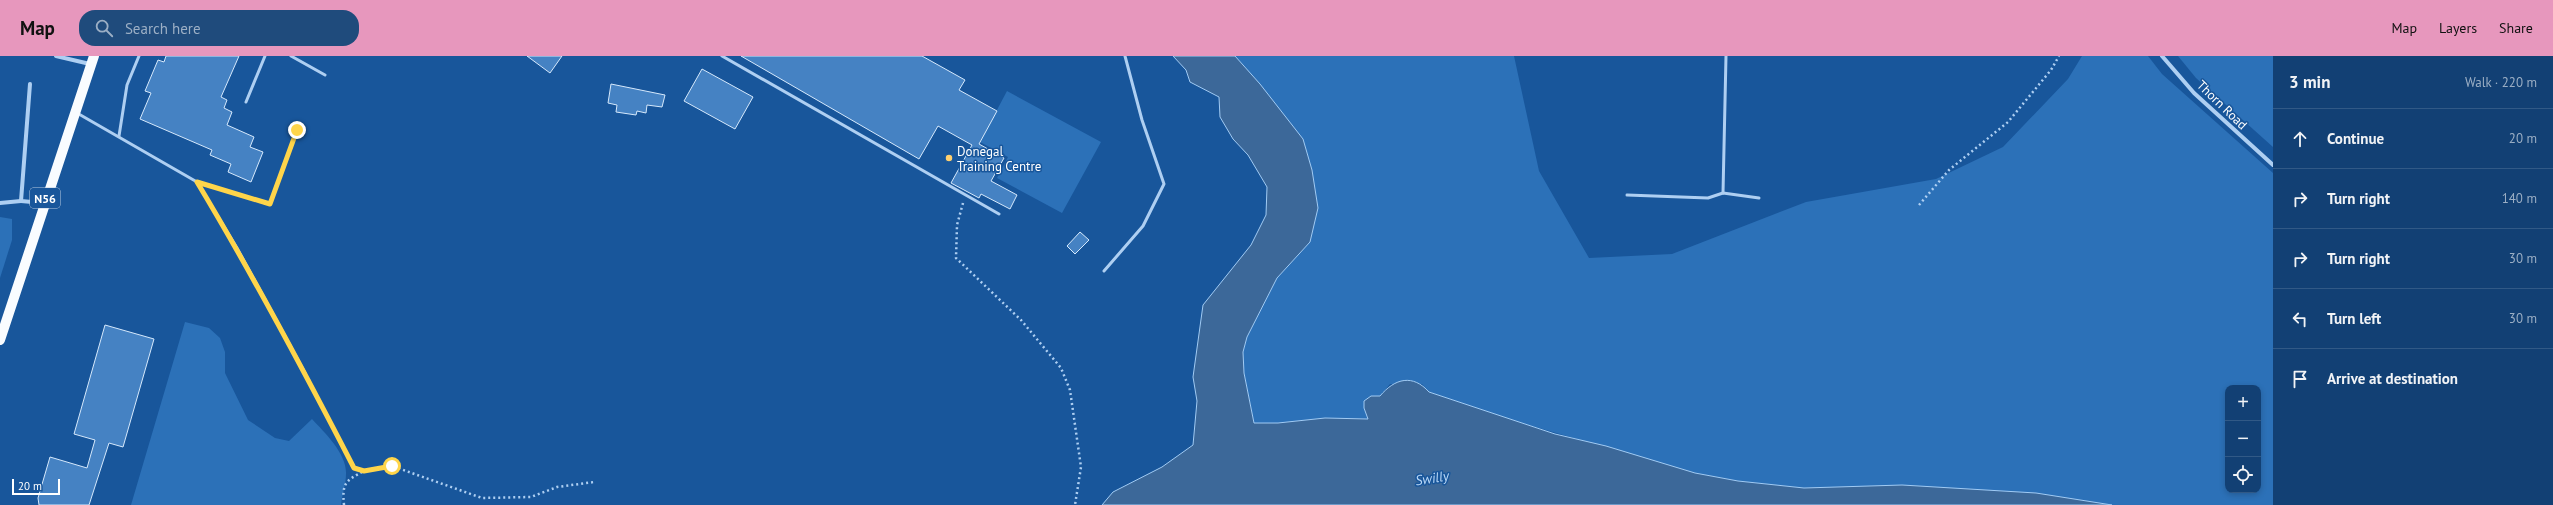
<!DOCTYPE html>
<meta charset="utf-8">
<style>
:root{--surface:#124074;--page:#1f4b7c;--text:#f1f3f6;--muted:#9cafc5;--line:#315986;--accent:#e797bd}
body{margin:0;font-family:"PT Sans",sans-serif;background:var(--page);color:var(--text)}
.controls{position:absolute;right:12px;bottom:12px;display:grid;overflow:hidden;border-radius:8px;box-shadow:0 2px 6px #0003}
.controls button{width:36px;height:36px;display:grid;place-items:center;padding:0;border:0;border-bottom:1px solid var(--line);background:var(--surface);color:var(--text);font:20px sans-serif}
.scale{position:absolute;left:12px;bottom:10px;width:48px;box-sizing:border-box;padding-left:4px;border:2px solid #fff;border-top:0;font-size:11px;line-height:14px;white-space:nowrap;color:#fff;-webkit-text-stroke:3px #18569b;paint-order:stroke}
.stop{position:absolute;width:12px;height:12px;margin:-9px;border:3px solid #ffd54a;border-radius:50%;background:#fff}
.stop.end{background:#ffd54a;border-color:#fff;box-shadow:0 1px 4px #0008}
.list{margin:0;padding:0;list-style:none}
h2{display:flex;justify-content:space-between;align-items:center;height:52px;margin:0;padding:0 16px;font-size:17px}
h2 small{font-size:13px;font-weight:400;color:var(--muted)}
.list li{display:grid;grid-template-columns:26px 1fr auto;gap:12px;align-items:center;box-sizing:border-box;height:60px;padding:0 16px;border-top:1px solid var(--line)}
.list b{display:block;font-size:15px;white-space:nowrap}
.list em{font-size:13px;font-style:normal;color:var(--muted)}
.icon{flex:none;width:22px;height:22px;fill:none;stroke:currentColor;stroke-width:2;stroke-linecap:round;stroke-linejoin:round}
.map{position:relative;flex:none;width:2273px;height:449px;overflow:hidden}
header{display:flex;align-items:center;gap:24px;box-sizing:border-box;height:56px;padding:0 20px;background:var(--accent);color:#111}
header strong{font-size:19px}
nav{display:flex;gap:22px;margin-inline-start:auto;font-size:14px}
.search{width:280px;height:36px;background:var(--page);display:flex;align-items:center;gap:10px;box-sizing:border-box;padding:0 14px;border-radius:16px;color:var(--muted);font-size:15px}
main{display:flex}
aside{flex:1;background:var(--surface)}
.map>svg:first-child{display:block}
</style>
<header>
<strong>Map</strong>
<div class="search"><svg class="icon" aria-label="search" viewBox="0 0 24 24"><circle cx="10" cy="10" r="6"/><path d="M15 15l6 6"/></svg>Search here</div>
<nav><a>Map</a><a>Layers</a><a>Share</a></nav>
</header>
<main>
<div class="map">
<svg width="2273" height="449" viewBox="0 0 2273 449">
<rect width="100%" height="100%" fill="#18569b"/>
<!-- green -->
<g fill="#2c71b8" fill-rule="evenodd">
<path d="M1235 0H1514L1539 115 1589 202 1672 198 1806 146 1936 123 2003 91 2068 23 2082 0H2148L2162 18 2273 117V449H2112L1804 432 1738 425 1695 417 1497 360 1442 341 1429 336 1422 328H1390L1380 340H1371L1364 352 1368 363 1325 362 1278 367H1254L1244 317 1243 296 1247 281 1277 222 1310 186 1246 12ZM2228 332H2258V434H2228Z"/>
<polygon points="2178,0 2273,0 2273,91 2196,22"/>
<polygon points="1007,35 1101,86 1062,157 997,122 1008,101 980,86"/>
<polygon points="0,161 12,163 12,184 0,222"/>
<path d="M185 266 209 272 220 282 225 296V317L248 364 275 382 289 385 312 363C325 377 347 398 346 418 346 428 342 439 341 449H131Z"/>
</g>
<!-- water -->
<path fill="#3c6899" stroke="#a1cbf4" d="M1173 0H1235L1260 28 1303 83 1312 114 1318 152 1310 186 1277 222 1247 281 1243 296 1244 317 1254 367H1278L1325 362 1368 363 1364 352V345L1371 340H1380C1395 322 1413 318 1429 336L1555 378 1606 390 1695 417 1738 425 1804 432 1902 429 2036 437 2112 449H1102L1113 436 1162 411 1193 389 1197 345 1193 321 1203 249 1251 189 1266 159 1267 131 1248 99 1233 83 1220 61 1219 41 1190 26 1186 14Z"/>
<!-- building -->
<g fill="#4582c3" stroke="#d6e9fc">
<polygon points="166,0 239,0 221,41 227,44 224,52 232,56 227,69 254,81 250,91 263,96 251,126 228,116 231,108 210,99 212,94 140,63 151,37 145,35 158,4 164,6"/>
<polygon points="527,0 562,0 550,17"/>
<polygon points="741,0 922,0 965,24 959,34 997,55 979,88 1004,102 991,125 1017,139 1010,153 981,138 979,142 951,127 972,89 938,70 919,103"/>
<polygon points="702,13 753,41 735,73 684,45"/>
<polygon points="611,28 665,39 662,51 647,49 646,57 637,55 636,59 616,56 617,49 608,47"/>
<polygon points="1080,176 1089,184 1075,198 1067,190"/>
<polygon points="105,269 154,283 123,391 109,387 89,449 39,449 38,442 50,401 87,412 95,384 74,378"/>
</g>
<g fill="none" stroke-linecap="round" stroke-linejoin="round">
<!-- path -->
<g stroke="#aecff2" stroke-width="2.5" stroke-dasharray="2 3" stroke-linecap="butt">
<polyline points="963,147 957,169 956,202 1021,264 1061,312 1070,334 1081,411 1075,449"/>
<polyline points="1919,149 1949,114 2008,66 2051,14 2059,0"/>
<polyline points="309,324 353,412 364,415 392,410 482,442 531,441 557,431 594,426"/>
<path d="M344 449C342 427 345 425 364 415"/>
</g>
<!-- service -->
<g stroke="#aecff2" stroke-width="3">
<polyline points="291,0 325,19"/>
<polyline points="722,0 999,158"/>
<polyline points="246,46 265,0"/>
<polyline points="77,57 197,126 237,192 305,317"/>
<polyline points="119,80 127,29 139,0"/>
<polyline points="197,126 270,148 297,74"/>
<polyline points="1723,137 1726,0"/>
<polyline points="1627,139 1708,142 1723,137 1759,142"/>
<polyline points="1104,215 1143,170 1164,128 1142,64 1125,0"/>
</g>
<!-- minor -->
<g stroke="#aecff2" stroke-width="4">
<polyline points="56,0 90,8"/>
<polyline points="2162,0 2194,37 2273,109"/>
<polyline points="30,28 21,145 43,147"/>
<polyline points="0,147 21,145"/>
</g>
<!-- primary -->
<polyline stroke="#f9fcff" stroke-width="10" points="0,284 94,0"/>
</g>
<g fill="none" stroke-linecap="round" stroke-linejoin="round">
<!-- route -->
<path stroke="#ffd54a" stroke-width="5" d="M297 74 270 148 197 126C253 219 304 315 354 412L364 415 392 410"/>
</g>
<!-- markers -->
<circle fill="#ffd06f" stroke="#18569b" stroke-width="1.5" cx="949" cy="102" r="4"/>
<g text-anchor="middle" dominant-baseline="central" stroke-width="3" stroke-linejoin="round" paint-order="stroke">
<!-- shield labels -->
<rect fill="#18569b" stroke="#bacce1" stroke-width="1" x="30" y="132" width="30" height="20" rx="3"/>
<g font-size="12" font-weight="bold" fill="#fff">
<text x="45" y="142">N56</text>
</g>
<!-- street labels -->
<g font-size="13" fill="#fff" stroke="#18569b">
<text transform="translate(2222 49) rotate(44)">Thorn Road</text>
</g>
<!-- poi labels -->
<g font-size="13" fill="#fff" stroke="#18569b" text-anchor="start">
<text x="957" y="95">Donegal<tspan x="957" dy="15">Training Centre</tspan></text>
</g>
<!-- water labels -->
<g font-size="14" font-style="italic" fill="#bbd9f8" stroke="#18569b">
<text transform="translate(1432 422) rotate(-9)">Swilly</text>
</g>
</g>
</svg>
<div class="controls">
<button>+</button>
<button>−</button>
<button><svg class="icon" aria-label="locate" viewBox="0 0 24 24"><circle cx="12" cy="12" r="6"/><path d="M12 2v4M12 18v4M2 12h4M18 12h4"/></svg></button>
</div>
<div class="scale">20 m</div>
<div class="stop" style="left:392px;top:410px"></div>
<div class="stop end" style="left:297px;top:74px"></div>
</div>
<aside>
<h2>3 min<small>Walk · 220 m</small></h2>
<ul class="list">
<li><svg class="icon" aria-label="ahead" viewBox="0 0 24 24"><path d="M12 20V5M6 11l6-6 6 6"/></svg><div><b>Continue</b></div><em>20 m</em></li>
<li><svg class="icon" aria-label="right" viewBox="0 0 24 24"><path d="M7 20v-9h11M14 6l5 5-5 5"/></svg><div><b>Turn right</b></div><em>140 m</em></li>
<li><svg class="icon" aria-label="right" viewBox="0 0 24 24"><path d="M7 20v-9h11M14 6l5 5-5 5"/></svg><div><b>Turn right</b></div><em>30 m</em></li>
<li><svg class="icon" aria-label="left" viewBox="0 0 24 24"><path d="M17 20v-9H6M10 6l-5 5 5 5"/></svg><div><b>Turn left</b></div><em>30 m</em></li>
<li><svg class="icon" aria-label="arrive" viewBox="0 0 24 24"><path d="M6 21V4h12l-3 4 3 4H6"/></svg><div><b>Arrive at destination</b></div></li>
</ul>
</aside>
</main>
